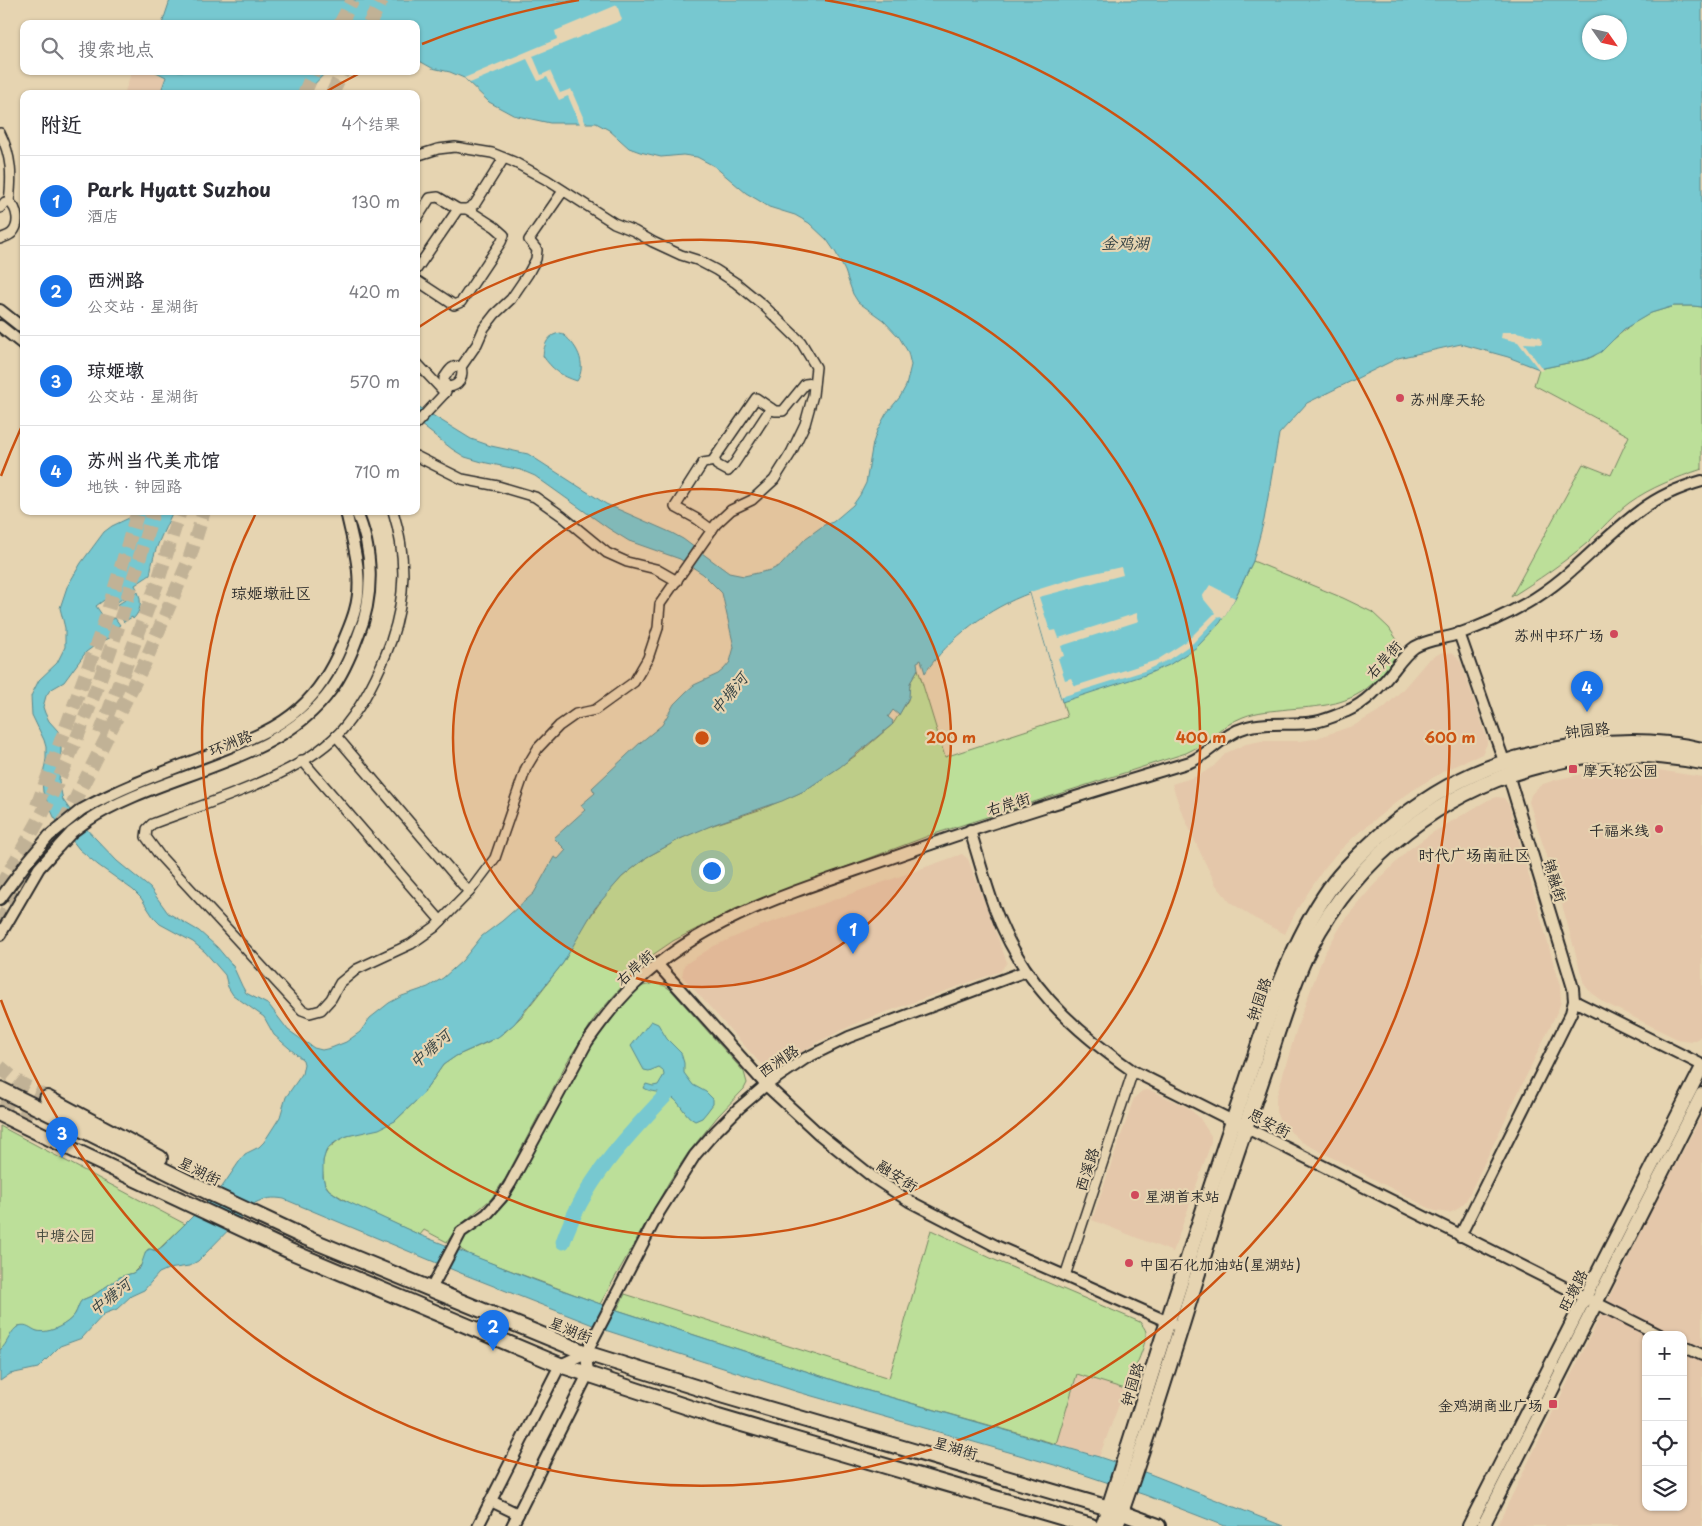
<!DOCTYPE html>
<html lang="zh">
<meta charset="utf-8">
<style>
:root{--surface:#fff;--page:#f7f7f7;--text:#2b2b33;--muted:#7c7c81;--line:#e1e1e2;--accent:#1a73e8}
body{margin:0;font-family:"Playpen Sans","LXGW WenKai TC",sans-serif;background:var(--page);color:var(--text)}
.controls{position:absolute;right:15px;bottom:15px;display:grid;overflow:hidden;border-radius:10px;box-shadow:0 1px 4px #0004}
.controls button{width:45px;height:45px;display:grid;place-items:center;padding:0;border:0;border-bottom:1px solid var(--line);background:var(--surface);color:var(--text);font:25px sans-serif}
.compass{position:absolute;left:1582px;top:15px;width:45px;height:45px;border-radius:50%;background:var(--surface);box-shadow:0 1px 4px #0004;rotate:124deg}
.you{position:absolute;left:711px;top:870px;width:18px;height:18px;margin:-12px;border:4px solid #fff;border-radius:50%;background:#1a73e8;box-shadow:0 0 0 8px #1a73e833}
.badge{display:grid;place-items:center;width:32px;height:32px;border-radius:50%;background:var(--accent);color:#fff;font-size:16px;font-weight:700}
.pin{position:absolute;translate:-50% -41px;filter:drop-shadow(0 1px 2px #0008)}
.pin::after{content:'';position:absolute;top:26px;width:18px;height:15px;background:inherit;clip-path:polygon(0 0,100% 0,50% 100%)}
.list{margin:0;padding:0;list-style:none}
h2{display:flex;justify-content:space-between;align-items:center;height:65px;margin:0;padding:0 20px;font-size:21px}
h2 small{font-size:16px;font-weight:400;color:var(--muted)}
.list li{display:grid;grid-template-columns:32px 1fr auto;gap:15px;align-items:center;box-sizing:border-box;height:90px;padding:0 20px;border-top:1px solid var(--line)}
.list b{display:block;font-size:19px;white-space:nowrap}
.list p{margin:0;font-size:16px;white-space:nowrap;color:var(--muted)}
.list em{font-size:16px;font-style:normal;color:var(--muted)}
.icon{flex:none;width:28px;height:28px;fill:none;stroke:currentColor;stroke-width:2;stroke-linecap:round;stroke-linejoin:round}
.map{position:relative;flex:none;width:1702px;height:1526px;overflow:hidden}
.search{position:absolute;background:var(--surface);box-shadow:0 1px 4px #0004;left:20px;top:20px;width:400px;height:55px;display:flex;align-items:center;gap:12px;box-sizing:border-box;padding:0 18px;border-radius:10px;color:var(--muted);font-size:19px}
.panel{position:absolute;background:var(--surface);box-shadow:0 1px 4px #0004;left:20px;top:90px;width:400px;height:425px;border-radius:10px}
.map>svg:first-child{display:block}
</style>
<div class="map">
<svg width="1702" height="1526" viewBox="0 0 1702 1526">
<rect width="100%" height="100%" fill="#e6d4b1"/>
<filter id="ink" filterUnits="userSpaceOnUse"><feTurbulence type="fractalNoise" baseFrequency=".02" numOctaves="2"/><feDisplacementMap in="SourceGraphic" scale="10" xChannelSelector="R" yChannelSelector="G"/><feConvolveMatrix kernelMatrix="1 2 1 2 8 2 1 2 1" color-interpolation-filters="sRGB"/></filter>
<g filter="url(#ink)">
<!-- built -->
<g fill="#e4c7aa" fill-rule="evenodd">
<polygon points="132,71 151,71 165,78 159,94 124,94"/>
<polygon points="1442,652 1452,653 1456,656 1461,663 1487,738 1487,744 1482,754 1444,771 1419,786 1399,800 1356,835 1336,854 1323,870 1296,911 1285,934 1254,918 1230,902 1216,885 1200,852 1180,808 1172,784 1198,776 1214,766 1226,753 1246,744 1261,741 1300,741 1314,739 1355,725 1384,708 1404,688 1428,660"/>
<polygon points="1639,767 1702,777 1702,1035 1696,1040 1691,1041 1677,1039 1605,1003 1591,993 1584,984 1558,890 1529,802 1531,795 1536,789 1543,784 1555,780 1600,770"/>
<polygon points="1497,797 1504,798 1509,805 1560,986 1561,1002 1558,1010 1466,1201 1456,1210 1449,1213 1435,1211 1302,1142 1281,1123 1276,1112 1276,1098 1299,1021 1324,954 1345,919 1372,887 1407,851 1432,833 1488,800"/>
<polygon points="962,854 968,859 1007,962 1001,971 861,1021 820,1041 792,1058 775,1066 760,1063 682,976 684,965 714,946 755,928"/>
<polygon points="1147,1090 1152,1091 1187,1107 1199,1117 1211,1136 1211,1143 1173,1252 1092,1220 1134,1098 1142,1091"/>
<path d="M1702 1115V1526H1497L1658 1198ZM1646 1335H1683V1507H1646Z"/>
<polygon points="1077,1374 1125,1389 1099,1457 1056,1444"/>
</g>
<!-- green -->
<g fill="#bcdf99" stroke="#748562">
<path d="M1674 306H1693L1702 307V469C1676 478 1651 487 1629 503 1613 515 1601 530 1587 543 1563 563 1538 580 1511 597L1583 464 1611 475 1629 436 1534 385 1539 369 1587 359 1594 356 1633 323 1651 313Z"/>
<path d="M1253 561 1343 598 1372 612 1389 628 1402 647C1395 656 1389 666 1382 674 1355 705 1326 706 1288 709 1273 711 1258 711 1243 717 1222 725 1207 744 1186 753L928 836 735 909 673 941 654 954 633 974 596 1016 567 1062 505 1179 491 1199 457 1228 447 1242 424 1230 420 1235 353 1205 329 1190 324 1182 322 1168 324 1156 328 1149 341 1138 395 1121 423 1094 443 1065 456 1056 488 1042 505 1032 521 1017 563 963 581 930 603 898 622 877 647 857 680 839 698 830 762 809 804 791 858 754 893 724 908 700 910 683 918 669 945 757 1067 717 1060 693 1222 618 1235 598Z"/>
<polygon points="655,983 665,986 671,990 744,1072 747,1083 744,1089 718,1116 688,1153 669,1182 600,1304 472,1256 457,1247 465,1234 490,1218 504,1201 591,1044 614,1013 634,991 643,986"/>
<path d="M0 1126 185 1224 158 1250 148 1249 143 1263 133 1273 120 1277 94 1295 82 1300C78 1304 78 1310 75 1314 68 1324 49 1335 36 1331 28 1328 28 1325 18 1326L5 1347 0 1350Z"/>
<path d="M931 1230 997 1261 1140 1322C1142 1325 1145 1328 1146 1332 1147 1345 1131 1377 1125 1389L1077 1374 1056 1444 858 1388 617 1310 625 1294 889 1378Z"/>
</g>
<!-- water -->
<g fill="#77c8d0" stroke="#59898e" fill-rule="evenodd">
<path d="M170 0H1702V307L1693 306H1674L1651 313 1624 329 1601 352 1587 359 1539 369 1508 357 1461 344 1398 358 1307 403 1279 434 1264 520 1253 561 1235 598 1220 623 1197 647 1169 665 1145 675 1062 702 1030 593C989 608 950 637 925 673L921 660 917 662 918 669 910 683 909 697 899 715 893 710 888 717 893 721 892 723 893 724 840 767 804 791 782 801 715 824 680 839 647 857 622 877 595 908 563 963 514 1024 498 1037 456 1056 443 1065 423 1094 395 1121 379 1129 347 1136 337 1141 330 1146 326 1151 323 1161V1177L325 1185 329 1190 342 1199 420 1235 537 1281 617 1310 858 1388 1099 1457 1150 1474 1283 1526H1225L1145 1495 1058 1466 798 1392 608 1331 463 1274 284 1199C273 1197 265 1198 255 1203L198 1261 189 1266 168 1269 159 1273 144 1290 131 1296 117 1309 104 1314 82 1338 60 1346 38 1368 10 1374 0 1381V1350C8 1344 10 1330 19 1326 27 1323 31 1329 37 1331 50 1334 68 1324 75 1314 78 1309 78 1304 82 1300L94 1295 120 1277 133 1273 140 1268 146 1251 150 1249 156 1251 163 1246 222 1187 241 1159 245 1154 259 1147 264 1142 280 1117 286 1097 302 1074 304 1064 303 1060 274 1035 264 1017 233 995 228 987 225 975 205 952 193 942 160 924 154 918 141 898 133 890 98 865 79 849 54 817 43 792 42 780 46 759V747L44 740 32 715 31 696 39 680 57 663 65 647V628L60 608 67 587 81 563 104 532 112 526 129 518 137 511H173C162 536 154 547 150 575L135 585 137 589 116 603 111 595 96 606 107 622 115 618 120 625 116 628 120 633 97 644 86 652 64 682 50 690 46 696 43 707 45 713 49 721 58 731 61 741V752L59 781 63 800 75 817 117 861 150 888 168 913 199 931 217 947 233 966 242 986 246 993 269 1005 288 1030 314 1048 322 1050 331 1048 346 1042 360 1032 370 1018 389 1003 402 996 428 987 443 978 462 961 482 936 502 921 534 893 554 857 558 859 566 850 554 838 585 810 581 805 595 793 592 788 641 742 662 725 674 704 686 692 694 685 718 674 724 669 730 662 734 647 722 593 703 574 680 559 629 541 608 528 535 476 521 470 482 462 465 457 452 449 416 421V405L471 439 491 446 528 454 606 504 672 533 683 539 729 573 744 576 771 570 781 565 806 538 824 525 833 522 853 505 860 495 866 483 873 443 877 431 886 414 900 397 906 386 911 365 908 352 899 337 883 320 858 302 853 294 845 271 836 253 827 240 809 223 795 215 769 207 758 200 746 193 714 166 697 157 683 155 661 157 640 152 629 148 609 130 596 123H550L513 115 489 102 464 78 450 72 432 68 416 59V24H162ZM1590 22H1620V52H1590Z"/>
<polygon points="154,71 327,71 305,94 160,94 166,77"/>
<path d="M561 333C576 343 588 364 577 381 561 376 552 369 543 356 544 344 548 334 561 333Z"/>
<path d="M138 592C142 602 141 611 133 619L132 617 124 622 118 614 122 611 117 605Z"/>
<path d="M651 1021 658 1024 667 1039 681 1053 684 1063V1073L693 1085 706 1092 713 1099V1104L707 1112 702 1118 695 1121C684 1116 680 1100 668 1095 661 1091 652 1093 644 1088L646 1084 653 1086 658 1085 664 1075 663 1070 659 1067 649 1071 644 1070 631 1046Z"/>
</g>
<!-- pier -->
<g fill="#e6d4b1">
<polygon points="617,5 622,20 533,56 541,75 550,71 560,93 571,89 586,124 580,124 568,96 559,100 547,77 538,81 527,59 470,83 464,78 557,39 555,31"/>
<polygon points="1502,332 1516,332 1541,337 1542,344 1524,343 1543,370 1540,371 1518,342 1501,338"/>
<polygon points="1121,567 1123,575 1039,597 1050,631 1056,630 1059,638 1137,613 1139,621 1061,646 1064,656 1058,658 1065,680 1071,678 1075,686 1157,660 1187,641 1215,613 1202,597 1210,585 1235,598 1223,619 1219,616 1193,643 1168,660 1144,671 1061,697 1030,592 1081,576"/>
</g>
<g fill="none" stroke-linecap="round" stroke-linejoin="round">
<!-- river -->
<path stroke="#77c8d0" stroke-width="15" d="M563 1242C583 1183 625 1138 667 1094"/>
<!-- primary-tunnel -->
<g stroke="#c1b296" stroke-width="14" stroke-dasharray="14 7" stroke-linecap="butt">
<polyline points="340,24 353,0"/>
<polyline points="369,24 382,0"/>
<polyline points="304,94 314,71"/>
<polyline points="332,94 343,71"/>
<polyline points="100,734 158,581 180,511"/>
<polyline points="37,806 103,627 138,511"/>
<polyline points="44,861 145,662 189,560 204,511"/>
<path d="M0 887C17 858 36 828 50 798 94 706 126 609 153 511"/>
<polyline points="0,923 43,847"/>
<polyline points="0,1067 18,1082 47,1098"/>
<polyline points="0,1102 34,1122"/>
</g>
<defs>
<g id="minor">
<path d="M0 133C12 157 12 176 9 202"/>
<polyline points="0,208 5,202 9,202"/>
<polyline points="416,220 430,198 438,197 458,209 467,209 475,204 504,158"/>
<path d="M0 239C4 237 9 236 12 233 20 225 18 208 9 202"/>
<polyline points="416,270 458,209"/>
<polyline points="416,280 454,305 461,302 501,242 504,235 495,227 467,209"/>
<polyline points="416,362 445,393"/>
<path d="M448 387 444 383V378C449 371 452 364 461 367"/>
<polyline points="771,408 734,464 728,471 717,465 714,459 756,398 775,411 783,411 805,384 814,383"/>
<path d="M416 424 445 393 448 387C459 386 464 378 461 367L477 344 484 328 495 314 511 299 528 274 536 259 537 250 529 240 563 191"/>
<polyline points="416,456 462,479 498,486 535,497 562,516 607,553 627,562 656,569 677,581"/>
<path d="M393 511C407 556 406 597 391 641 380 671 366 700 346 725 308 774 209 802 152 824L147 829 146 837 160 856 302 1010 310 1013 321 1010 331 999 340 983 357 969 411 944 435 927 470 891 495 858 526 768 538 748 559 726 576 714 595 710 634 682 648 658 658 628 660 604 716 524 731 510 752 500 774 480 791 453 805 424 813 395 816 367 801 342 763 305 736 283 716 270 697 260 681 255 653 242 634 231 614 223 547 180 514 162 492 153 455 147 438 149 416 156"/>
<polyline points="712,530 697,519 675,507 703,463 715,461"/>
<polyline points="336,736 469,892"/>
<polyline points="302,760 441,921"/>
<polyline points="1065,1276 1133,1071"/>
</g>
<g id="tertiary">
<polyline points="0,310 24,329"/>
<polyline points="0,326 24,345"/>
<polyline points="1459,633 1504,761 1573,988 1574,1001 1571,1013 1460,1236"/>
<path d="M81 810C120 788 164 772 206 756 239 743 274 732 300 708 319 691 332 669 342 645 346 634 352 622 355 610 364 579 354 547 347 516L344 511"/>
<path d="M87 821C160 772 278 765 331 690 343 674 351 655 358 636 374 598 374 550 356 511"/>
<path d="M970 830C978 856 985 882 994 907 1021 981 1070 1028 1133 1071L1660 1335"/>
<polyline points="0,899 28,861 49,836"/>
<polyline points="0,935 39,868 59,846"/>
<polyline points="658,965 766,1085 819,1134 874,1178 909,1201 996,1246 1065,1276 1173,1324"/>
<polyline points="1574,1001 1702,1065"/>
<path d="M431 1289 461 1232 487 1214 502 1197 510 1184 587 1042C601 1022 617 1001 635 984 706 915 804 889 894 857 992 822 1091 792 1190 762 1211 753 1224 733 1247 727 1269 721 1293 726 1315 722 1326 720 1337 715 1347 711 1366 703 1380 687 1392 672 1399 663 1406 653 1415 647 1428 639 1444 639 1458 634 1482 626 1506 615 1527 603 1571 578 1601 539 1641 510 1658 497 1681 487 1702 481"/>
<polyline points="1683,1346 1702,1355"/>
<polyline points="491,1501 518,1514"/>
<polyline points="478,1526 560,1365 586,1353"/>
<polyline points="512,1526 588,1374 586,1353 659,1212 695,1155 714,1133 739,1108 766,1085 806,1058 849,1037 1026,971"/>
</g>
<g id="secondary">
<polyline points="1469,1526 1702,1067"/>
<polyline points="1483,1526 1702,1094"/>
</g>
<g id="primary">
<polyline points="0,1089 210,1193 304,1237 586,1353 724,1396 1109,1508 1158,1526"/>
<polyline points="47,1098 160,1158"/>
<polyline points="0,1114 84,1155 292,1252 560,1365 718,1417 1091,1526"/>
<path d="M1103 1526C1149 1385 1191 1242 1240 1101 1265 1028 1285 952 1330 888 1343 870 1359 855 1375 840 1438 783 1502 754 1587 745 1626 740 1664 741 1702 750"/>
<path d="M1116 1526C1162 1399 1197 1268 1241 1140 1253 1104 1266 1069 1277 1033 1287 1004 1296 974 1310 947 1358 856 1442 790 1541 765 1557 762 1573 757 1589 756 1627 752 1665 755 1702 762"/>
</g>
</defs>
<!-- minor casing -->
<use href="#minor" stroke="#2b2b2b" stroke-width="12"/>
<!-- tertiary casing -->
<use href="#tertiary" stroke="#2b2b2b" stroke-width="14"/>
<!-- secondary casing -->
<use href="#secondary" stroke="#2b2b2b" stroke-width="16"/>
<!-- primary casing -->
<use href="#primary" stroke="#2b2b2b" stroke-width="18"/>
<!-- minor -->
<use href="#minor" stroke="#e6d4b1" stroke-width="9"/>
<!-- tertiary -->
<use href="#tertiary" stroke="#e6d4b1" stroke-width="10"/>
<!-- secondary -->
<use href="#secondary" stroke="#e6d4b1" stroke-width="12"/>
<!-- primary -->
<use href="#primary" stroke="#e6d4b1" stroke-width="14"/>
<defs>
<g id="tertiary-bridge">
<polyline points="49,836 81,810"/>
<polyline points="59,846 72,832 87,821"/>
</g>
</defs>
<!-- tertiary-bridge casing -->
<use href="#tertiary-bridge" stroke="#2b2b2b" stroke-width="14" stroke-linecap="butt"/>
<!-- tertiary-bridge -->
<use href="#tertiary-bridge" stroke="#e6d4b1" stroke-width="10"/>
</g>
</g>
<!-- distance rings -->
<circle cx="702" cy="738" r="249" fill="#cc5211" fill-opacity=".12"/>
<g fill="none" stroke="#cc5211" stroke-width="2.5">
<circle cx="702" cy="738" r="249"/>
<path d="M419 327A499 499 0 1 1 257 511"/>
<path d="M1 476A748 748 0 0 1 21 428M322 94A748 748 0 0 1 362 72M422 44A748 748 0 0 1 579 0M825 0A748 748 0 1 1 1 1000"/>
</g>
<!-- markers -->
<g fill="#d1495b" stroke="#e6d4b1" stroke-width="2">
<circle cx="1400" cy="398" r="5"/>
<circle cx="1614" cy="634" r="5"/>
<rect x="1568" y="764" width="10" height="10" rx="2.5"/>
<circle cx="1659" cy="829" r="5"/>
<circle cx="1135" cy="1195" r="5"/>
<circle cx="1129" cy="1263" r="5"/>
<rect x="1548" y="1399" width="10" height="10" rx="2.5"/>
</g>
<g text-anchor="middle" dominant-baseline="central" stroke-width="4.5" stroke-linejoin="round" paint-order="stroke">
<!-- poi labels -->
<g font-size="15" fill="#2b2b2b" stroke="#e6d4b1" text-anchor="start">
<text x="1410" y="398">苏州摩天轮</text>
<text x="1604" y="634" text-anchor="end">苏州中环广场</text>
<text x="1583" y="769">摩天轮公园</text>
<text x="1649" y="829" text-anchor="end">千福米线</text>
<text x="1145" y="1195">星湖首末站</text>
<text x="1139" y="1263">中国石化加油站(星湖站)</text>
<text x="1543" y="1404" text-anchor="end">金鸡湖商业广场</text>
</g>
<!-- street labels -->
<g font-size="15" fill="#2b2b2b" stroke="#e6d4b1">
<text transform="translate(1383 659) rotate(-48)">右岸街</text>
<text transform="translate(1587 729) rotate(-6)">钟园路</text>
<text transform="translate(230 742) rotate(-22)">环洲路</text>
<text transform="translate(1008 803) rotate(-17)">右岸街</text>
<text transform="translate(1556 880) rotate(73)">锦融街</text>
<text transform="translate(634 967) rotate(-42)">右岸街</text>
<text transform="translate(1258 999) rotate(-71)">钟园路</text>
<text transform="translate(778 1060) rotate(-34)">西洲路</text>
<text transform="translate(1270 1122) rotate(27)">思安街</text>
<text transform="translate(1086 1169) rotate(-72)">西溪路</text>
<text transform="translate(200 1170) rotate(26)">星湖街</text>
<text transform="translate(898 1175) rotate(33)">融安街</text>
<text transform="translate(1572 1290) rotate(-63)">旺墩路</text>
<text transform="translate(571 1329) rotate(22)">星湖街</text>
<text transform="translate(1131 1384) rotate(-73)">钟园路</text>
<text transform="translate(956 1447) rotate(16)">星湖街</text>
</g>
<!-- park labels -->
<g font-size="15" fill="#41463c" stroke="#e6d4b1">
<text x="65" y="1234">中塘公园</text>
</g>
<!-- water labels -->
<g font-size="16" font-style="italic" fill="#364344" stroke="#e6d4b1">
<text x="1125" y="242">金鸡湖</text>
<text transform="translate(728 693) rotate(-51)">中塘河</text>
<text transform="translate(429 1048) rotate(-41)">中塘河</text>
<text transform="translate(109 1296) rotate(-38)">中塘河</text>
</g>
<!-- neighbourhood labels -->
<g font-size="16" fill="#2b2b2b" stroke="#e6d4b1">
<text x="271" y="592">琼姬墩社区</text>
<text x="1474" y="854">时代广场南社区</text>
</g>
</g>
<circle cx="702" cy="738" r="8" fill="#cc5211" stroke="#e6d4b1" stroke-width="2.5"/>
<g font-size="15" text-anchor="middle" font-weight="bold" fill="#cc5211" stroke="#e6d4b1" stroke-width="4.5" stroke-linejoin="round" paint-order="stroke">
<text x="951" y="743">200 m</text>
<text x="1201" y="743">400 m</text>
<text x="1450" y="743">600 m</text>
</g>
</svg>
<div class="controls">
<button>+</button>
<button>−</button>
<button><svg class="icon" aria-label="locate" viewBox="0 0 24 24"><circle cx="12" cy="12" r="6"/><path d="M12 2v4M12 18v4M2 12h4M18 12h4"/></svg></button>
<button><svg class="icon" aria-label="layers" viewBox="0 0 24 24"><path d="M12 4l9 5-9 5-9-5zM3 14l9 5 9-5"/></svg></button>
</div>
<svg class="compass" viewBox="-18 -18 36 36"><path d="M0-13l5 13h-10z" fill="#e53935"/><path d="M0 13l5-13h-10z" fill="#7c7c81"/></svg>
<div class="you"></div>
<div class="pin badge" style="left:853px;top:954px">1</div>
<div class="pin badge" style="left:493px;top:1351px">2</div>
<div class="pin badge" style="left:62px;top:1158px">3</div>
<div class="pin badge" style="left:1587px;top:712px">4</div>
<div class="search"><svg class="icon" aria-label="search" viewBox="0 0 24 24"><circle cx="10" cy="10" r="6"/><path d="M15 15l6 6"/></svg>搜索地点</div>
<section class="panel">
<h2>附近<small>4个结果</small></h2>
<ul class="list">
<li><span class="badge">1</span><div><b>Park Hyatt Suzhou</b><p>酒店</p></div><em>130 m</em></li>
<li><span class="badge">2</span><div><b>西洲路</b><p>公交站 · 星湖街</p></div><em>420 m</em></li>
<li><span class="badge">3</span><div><b>琼姬墩</b><p>公交站 · 星湖街</p></div><em>570 m</em></li>
<li><span class="badge">4</span><div><b>苏州当代美术馆</b><p>地铁 · 钟园路</p></div><em>710 m</em></li>
</ul>
</section>
</div>
